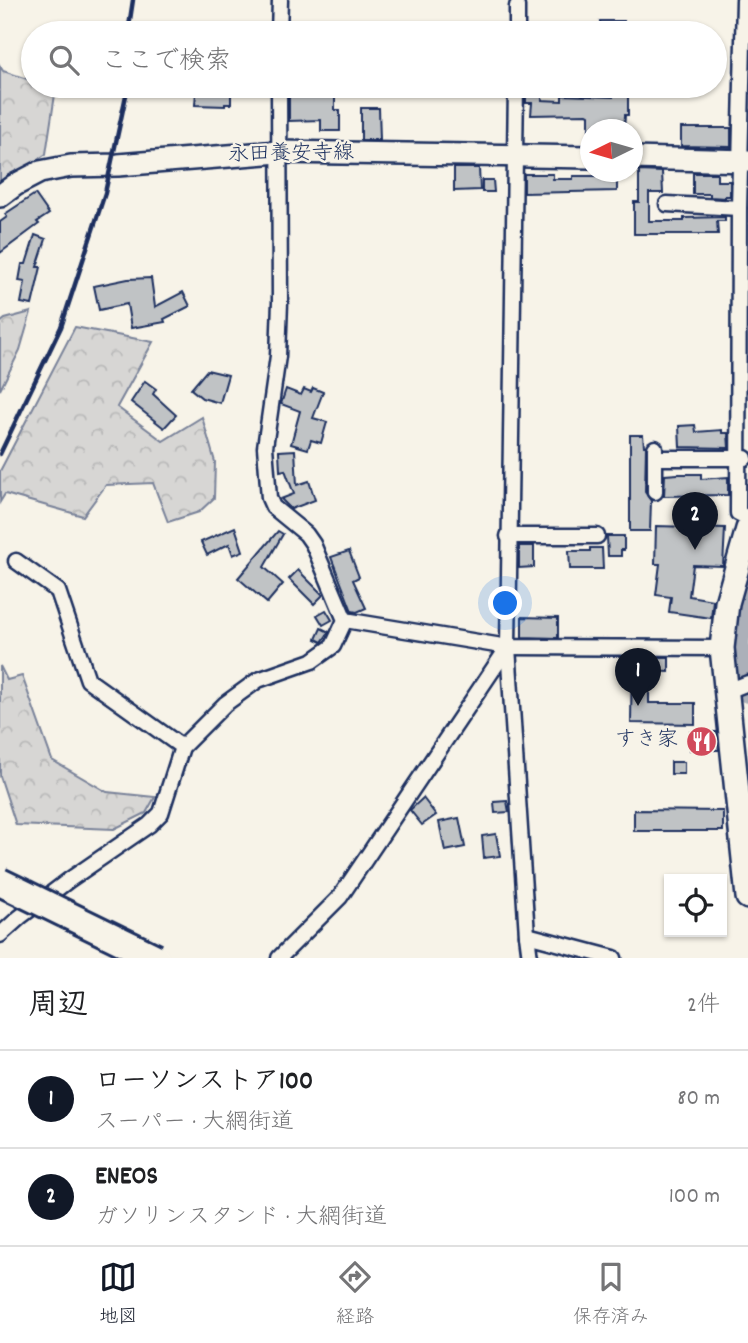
<!DOCTYPE html>
<html lang="ja">
<meta charset="utf-8">
<style>
:root{--surface:#fff;--page:#f2f2f2;--text:#202124;--muted:#757577;--line:#e0e0e0;--accent:#111827}
body{margin:0;font-family:Dekko,"Klee One",sans-serif;background:var(--page);color:var(--text)}
.controls{position:absolute;right:21px;bottom:21px;display:grid;overflow:hidden;border-radius:0px;box-shadow:0 2px 5px #0004}
.controls button{width:63px;height:63px;display:grid;place-items:center;padding:0;border:0;border-bottom:2px solid var(--line);background:var(--surface);color:var(--text);font:35px sans-serif}
.compass{position:absolute;left:580px;top:119px;width:63px;height:63px;border-radius:50%;background:var(--surface);box-shadow:0 2px 5px #0004;rotate:265deg}
.you{position:absolute;left:506px;top:604px;width:24px;height:24px;margin:-18px;border:5px solid #fff;border-radius:50%;background:#1a73e8;box-shadow:0 0 0 10px #1a73e833}
.badge{display:grid;place-items:center;width:46px;height:46px;border-radius:50%;background:var(--accent);color:#fff;font-size:23px;font-weight:700}
.pin{position:absolute;translate:-50% -58px;filter:drop-shadow(0 2px 4px #0008)}
.pin::after{content:'';position:absolute;top:37px;width:24px;height:21px;background:inherit;clip-path:polygon(0 0,100% 0,50% 100%)}
.list{margin:0;padding:0;list-style:none}
h2{display:flex;justify-content:space-between;align-items:center;height:91px;margin:0;padding:0 28px;font-size:30px}
h2 small{font-size:23px;font-weight:400;color:var(--muted)}
.list li{display:grid;grid-template-columns:46px 1fr auto;gap:21px;align-items:center;box-sizing:border-box;height:98px;padding:0 28px;border-top:2px solid var(--line)}
.list b{display:block;font-size:26px;white-space:nowrap}
.list p{margin:0;font-size:23px;white-space:nowrap;color:var(--muted)}
.list em{font-size:23px;font-style:normal;color:var(--muted)}
.icon{flex:none;width:38px;height:38px;fill:none;stroke:currentColor;stroke-width:2;stroke-linecap:round;stroke-linejoin:round}
.map{position:relative;flex:none;width:748px;height:958px;overflow:hidden}
.search{position:absolute;background:var(--surface);box-shadow:0 2px 5px #0004;left:21px;right:21px;top:21px;height:77px;display:flex;align-items:center;gap:18px;box-sizing:border-box;padding:0 24px;border-radius:38px;color:var(--muted);font-size:26px}
.sheet{height:287px;background:var(--surface)}
nav{display:flex;justify-content:space-around;align-items:center;box-sizing:border-box;height:98px;border-top:2px solid var(--line);background:var(--surface);font-size:19px;color:var(--muted)}
nav a{display:grid;justify-items:center;gap:4px}
nav .on{color:var(--accent)}
.map>svg:first-child{display:block}
</style>
<div class="map">
<svg width="748" height="958" viewBox="0 0 748 958">
<defs>
<pattern id="forest-crowns" width="20" height="18" patternUnits="userSpaceOnUse" patternTransform="scale(1.75)"><rect width="20" height="18" fill="#d7d6d4"/><path d="M2 6a3 3 0 1 1 6 0M12 15a3 3 0 1 1 6 0" fill="none" stroke="#b8b8b8"/></pattern>
</defs>
<rect width="100%" height="100%" fill="#f7f3e8"/>
<filter id="ink" filterUnits="userSpaceOnUse"><feTurbulence type="fractalNoise" baseFrequency=".0143" numOctaves="2"/><feDisplacementMap in="SourceGraphic" scale="14" xChannelSelector="R" yChannelSelector="G"/><feConvolveMatrix kernelMatrix="1 2 1 2 8 2 1 2 1" color-interpolation-filters="sRGB"/></filter>
<g filter="url(#ink)">
<!-- forest -->
<g fill="url(#forest-crowns)" stroke="#798299" stroke-width="2">
<polygon points="0,66 3,71 33,81 33,86 56,88 46,154 0,185"/>
<polygon points="31,312 20,350 0,390 0,323 5,319"/>
<polygon points="75,327 153,342 117,407 163,441 202,417 215,462 214,498 199,512 168,522 153,483 106,485 83,516 5,494 0,502 0,471"/>
<polygon points="0,666 7,680 22,676 52,760 107,792 155,797 146,813 114,829 16,825 0,776"/>
</g>
<g fill="none" stroke-linecap="round" stroke-linejoin="round">
<!-- river -->
<polyline stroke="#acb0b9" stroke-width="24" points="748,567 737,644 748,691"/>
</g>
<!-- building -->
<g fill="#c0c3c5" stroke="#1b2f5e" stroke-width="2">
<polygon points="600,21 624,21 624,33 601,33"/>
<polygon points="216,86 231,86 231,104 225,104 225,106 195,105 196,92 215,92"/>
<polygon points="289,86 335,86 335,110 340,110 340,131 321,131 321,120 289,121"/>
<polygon points="526,86 542,86 542,100 562,101 562,95 613,97 613,94 628,94 628,115 625,115 624,130 589,130 589,115 587,114 531,115 532,103 526,103"/>
<polygon points="361,108 379,108 380,140 361,140"/>
<polygon points="681,128 731,128 731,147 681,146"/>
<polygon points="454,168 479,168 480,190 454,191"/>
<polygon points="639,171 662,172 663,193 649,193 649,221 684,221 684,218 725,217 725,221 717,221 718,234 634,234 634,202 639,202"/>
<polygon points="599,172 617,172 617,191 524,193 524,174 553,174 553,179 573,179 573,176 599,176"/>
<polygon points="693,173 717,173 717,181 730,181 730,196 725,196 725,198 710,197 710,194 693,194"/>
<polygon points="482,180 493,180 494,192 482,192"/>
<polygon points="35,194 49,214 37,222 39,224 0,253 0,222 7,217 5,214"/>
<polygon points="35,235 46,239 37,267 41,267 32,305 21,303 25,282 19,281 22,264 26,264"/>
<polygon points="151,278 155,307 183,292 190,306 164,319 165,322 131,328 127,304 99,310 94,286 128,279"/>
<polygon points="207,370 228,375 220,403 202,398 191,389"/>
<polygon points="145,381 156,389 153,394 176,415 164,428 131,402"/>
<polygon points="313,388 323,392 313,418 327,422 321,443 311,440 308,449 291,444 300,411 281,404 286,389 301,395 304,389 311,392"/>
<polygon points="695,425 696,432 722,430 722,433 728,433 729,448 680,447 679,426"/>
<polygon points="630,435 643,435 644,446 646,446 645,492 651,501 650,531 630,531"/>
<polygon points="295,450 297,485 309,481 315,500 291,509 281,499 294,494 285,470 280,471 279,451"/>
<polygon points="678,474 701,474 701,479 728,477 728,495 664,496 665,475"/>
<polygon points="656,526 725,528 723,566 693,565 689,596 713,600 711,618 669,612 671,597 656,595 660,564 655,564"/>
<polygon points="235,527 243,551 233,555 229,544 207,555 201,542"/>
<polygon points="278,531 283,534 264,567 283,584 267,603 238,578"/>
<polygon points="607,536 624,536 624,550 621,550 621,556 608,556"/>
<polygon points="519,546 534,546 534,567 519,568"/>
<polygon points="590,548 602,548 603,569 570,569 569,551 590,551"/>
<polygon points="349,551 359,577 353,580 366,608 357,612 352,611 331,557"/>
<polygon points="298,570 323,595 314,604 289,579"/>
<polygon points="326,610 332,620 323,625 317,615"/>
<polygon points="522,617 558,618 558,638 522,637"/>
<polygon points="321,628 329,632 322,642 316,639"/>
<polygon points="632,657 669,657 669,672 649,671 649,703 695,703 695,724 631,723"/>
<polygon points="690,732 717,732 719,750 690,750"/>
<rect x="671" y="762" width="13" height="12"/>
<polygon points="423,798 436,815 422,825 410,810"/>
<polygon points="507,801 509,812 495,813 494,802"/>
<polygon points="634,810 723,811 723,831 634,831"/>
<polygon points="459,818 465,847 445,851 439,822"/>
<polygon points="496,834 500,856 484,858 482,836"/>
</g>
<g fill="none" stroke-linecap="round" stroke-linejoin="round">
<defs>
<g id="street">
<polyline points="744,0 739,208 738,513 748,518"/>
<polyline points="279,33 280,0"/>
<polyline points="517,33 517,6"/>
<polyline points="516,86 508,647 527,935 530,958"/>
<polyline points="667,204 739,208"/>
<polyline points="655,448 655,492"/>
<polyline points="655,458 745,458"/>
<polyline points="508,536 597,536"/>
<polyline points="16,561 58,591 88,680 182,747"/>
<polyline points="345,620 508,647 722,648"/>
<polyline points="725,692 748,683"/>
<polyline points="0,935 20,917 69,880 149,825 161,813 182,747 225,704 258,680 312,661 333,646 345,620 313,544 306,534 273,507 269,498 265,447 278,356 280,302 279,86"/>
<polyline points="527,935 614,958"/>
<polyline points="279,958 340,897 508,647"/>
</g>
<g id="secondary">
<polyline points="632,158 748,161"/>
<polyline points="0,196 15,185 40,172 71,166 118,165 278,152 590,157"/>
</g>
<polyline id="primary" points="748,529 727,603 722,648 748,897"/>
</defs>
<!-- street casing -->
<use href="#street" stroke="#1b2f5e" stroke-width="19"/>
<!-- secondary casing -->
<use href="#secondary" stroke="#1b2f5e" stroke-width="26"/>
<!-- primary casing -->
<use href="#primary" stroke="#1b2f5e" stroke-width="28"/>
<!-- street -->
<use href="#street" stroke="#f7f3e8" stroke-width="14"/>
<!-- secondary -->
<use href="#secondary" stroke="#f7f3e8" stroke-width="21"/>
<!-- primary -->
<use href="#primary" stroke="#f7f3e8" stroke-width="23"/>
<!-- rail -->
<g stroke="#1b2f5e" stroke-width="4.5">
<polyline points="128,33 133,0"/>
<polyline points="0,454 61,327 105,193 128,86"/>
</g>
<defs>
<polyline id="highway-bridge" points="0,882 156,958"/>
</defs>
<!-- highway-bridge casing -->
<use href="#highway-bridge" stroke="#1b2f5e" stroke-width="32" stroke-linecap="butt"/>
<!-- highway-bridge -->
<use href="#highway-bridge" stroke="#f7f3e8" stroke-width="26"/>
</g>
</g>
<!-- icons -->
<defs>
<symbol id="restaurant-disc" viewBox="-11 -11 22 22"><circle r="9.5" fill="#d1495b" stroke="#f7f3e8"/><path d="M-5-6h1v4h1v-4h1v4h1v-4h1v5L-1.5 .5V6h-2V.5L-5-1ZM5-6V6H3V1.5H1.5Q1.5-4 5-6Z" fill="#fff"/></symbol>
</defs>
<g fill-rule="evenodd">
<use href="#restaurant-disc" x="684" y="724" width="35" height="35"/>
</g>
<g text-anchor="middle" dominant-baseline="central" stroke-width="5" stroke-linejoin="round" paint-order="stroke">
<!-- street labels -->
<g font-size="21" fill="#1b2f5e" stroke="#f7f3e8">
<text transform="translate(291 155) rotate(-1)">永田養安寺線</text>
</g>
<!-- poi labels -->
<g font-size="21" fill="#1b2f5e" stroke="#f7f3e8" text-anchor="end">
<text x="678" y="741">すき家</text>
</g>
</g>
</svg>
<div class="controls">
<button><svg class="icon" aria-label="locate" viewBox="0 0 24 24"><circle cx="12" cy="12" r="6"/><path d="M12 2v4M12 18v4M2 12h4M18 12h4"/></svg></button>
</div>
<svg class="compass" viewBox="-18 -18 36 36"><path d="M0-13l5 13h-10z" fill="#e53935"/><path d="M0 13l5-13h-10z" fill="#757577"/></svg>
<div class="you"></div>
<div class="pin badge" style="left:638px;top:706px">1</div>
<div class="pin badge" style="left:695px;top:550px">2</div>
<div class="search"><svg class="icon" aria-label="search" viewBox="0 0 24 24"><circle cx="10" cy="10" r="6"/><path d="M15 15l6 6"/></svg>ここで検索</div>
</div>
<section class="sheet">
<h2>周辺<small>2件</small></h2>
<ul class="list">
<li><span class="badge">1</span><div><b>ローソンストア100</b><p>スーパー · 大網街道</p></div><em>80 m</em></li>
<li><span class="badge">2</span><div><b>ENEOS</b><p>ガソリンスタンド · 大網街道</p></div><em>100 m</em></li>
</ul>
</section>
<nav>
<a class="on"><svg class="icon" aria-label="map" viewBox="0 0 24 24"><path d="M3 6l6-2 6 2 6-2v14l-6 2-6-2-6 2zM9 4v14M15 6v14"/></svg>地図</a>
<a><svg class="icon" aria-label="directions" viewBox="0 0 24 24"><path d="M12 3l9 9-9 9-9-9zM9 14v-3h6M13 9l2 2-2 2"/></svg>経路</a>
<a><svg class="icon" aria-label="saved" viewBox="0 0 24 24"><path d="M7 4h10v16l-5-4-5 4z"/></svg>保存済み</a>
</nav>
